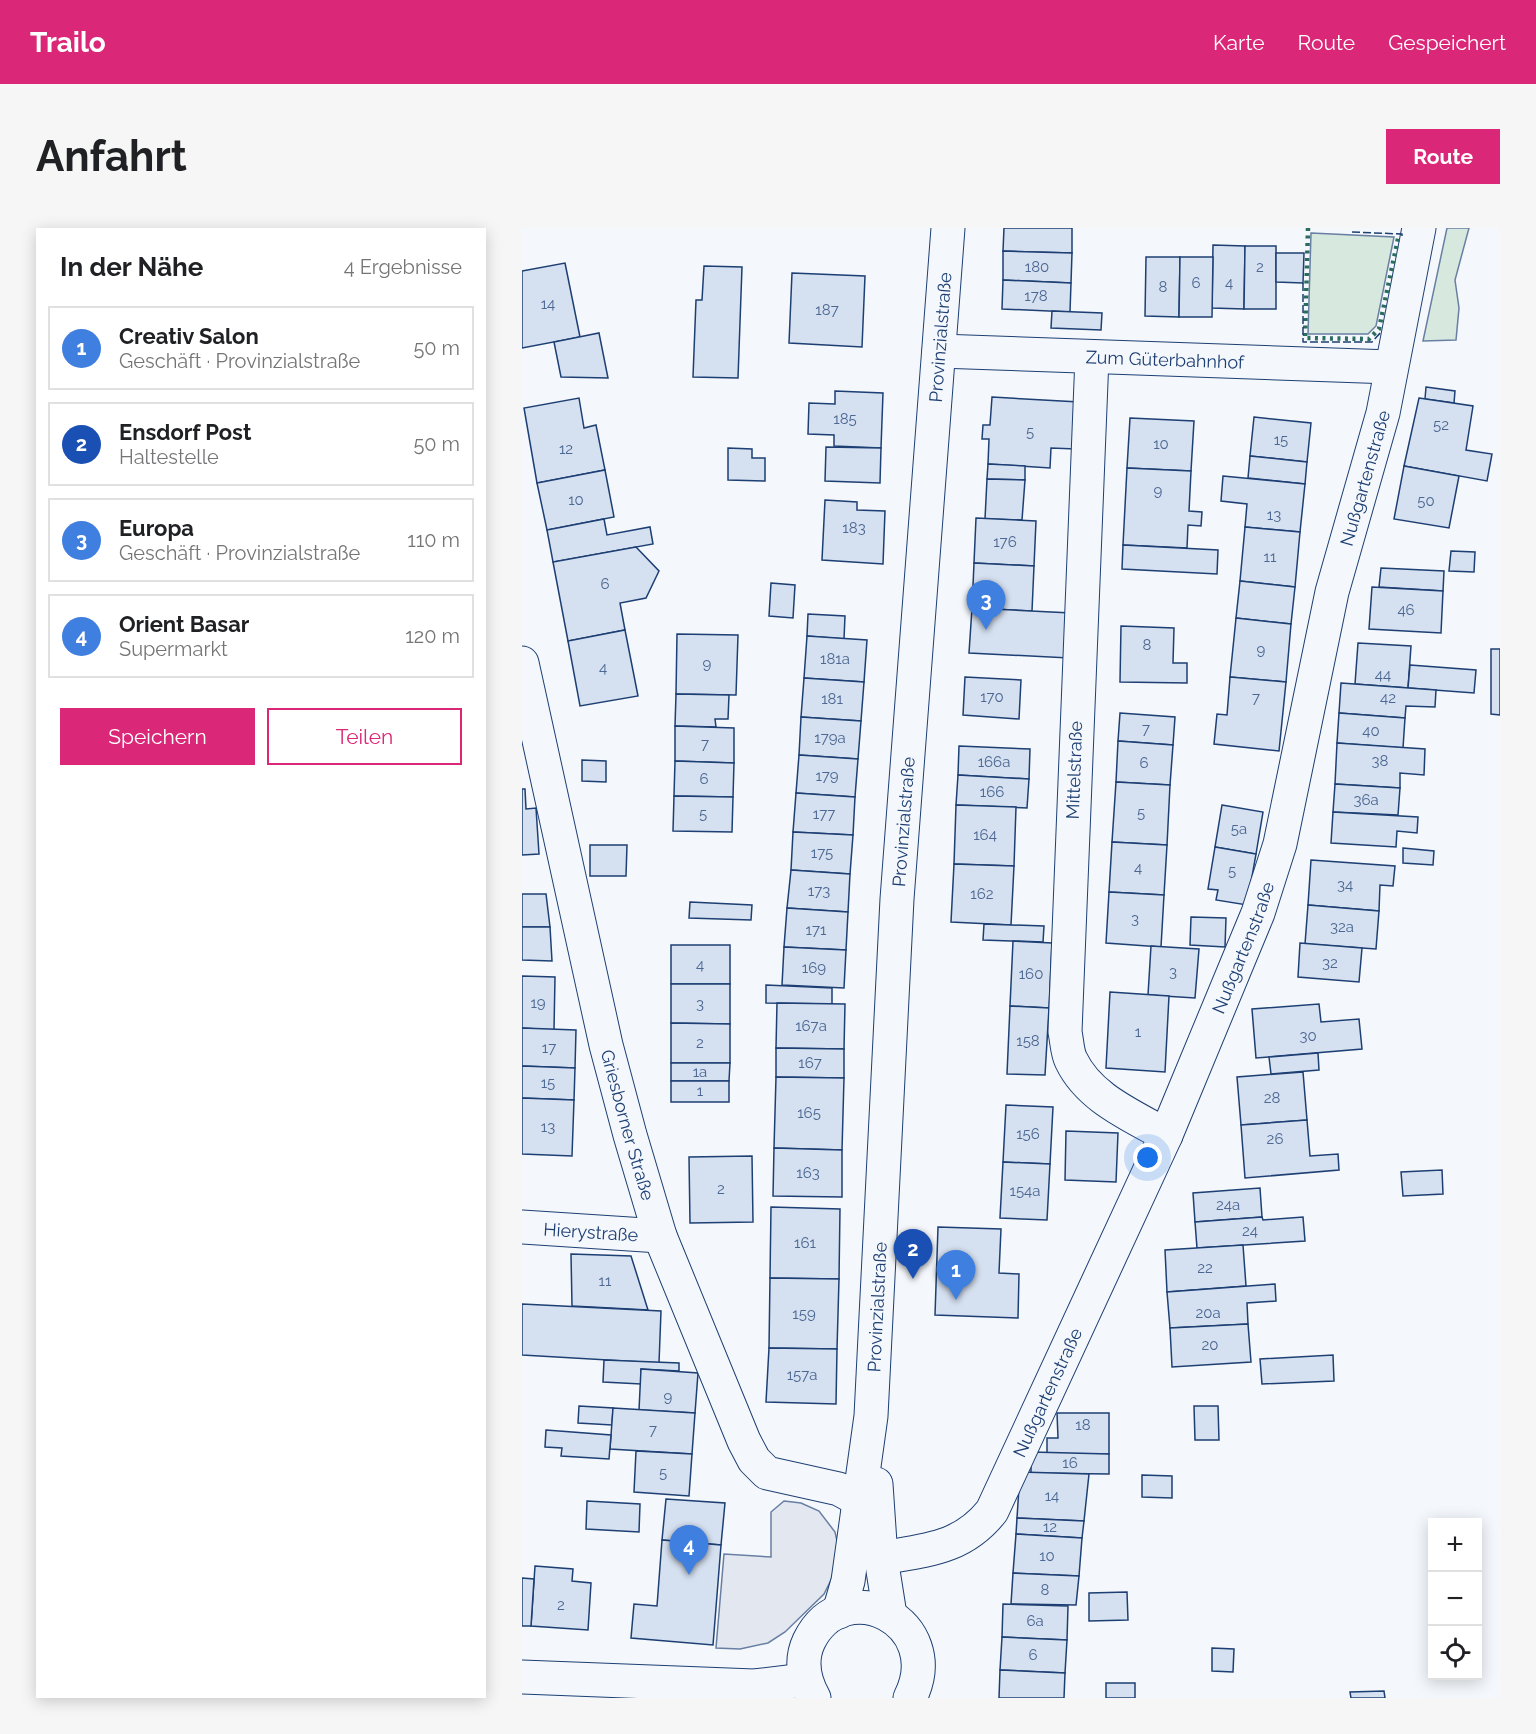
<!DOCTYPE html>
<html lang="de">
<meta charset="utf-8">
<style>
:root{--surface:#fff;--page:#f6f6f6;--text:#202124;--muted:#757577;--line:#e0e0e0;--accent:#db2777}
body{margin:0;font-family:Raleway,sans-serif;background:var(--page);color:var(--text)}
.controls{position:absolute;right:18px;bottom:18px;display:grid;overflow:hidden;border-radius:0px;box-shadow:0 3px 15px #0003}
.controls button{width:54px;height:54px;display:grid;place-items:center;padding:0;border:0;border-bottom:2px solid var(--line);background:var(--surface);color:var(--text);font:30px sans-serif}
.you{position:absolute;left:626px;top:930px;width:21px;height:21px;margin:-15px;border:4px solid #fff;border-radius:50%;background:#1a73e8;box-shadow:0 0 0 9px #1a73e833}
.badge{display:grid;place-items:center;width:39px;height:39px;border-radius:50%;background:var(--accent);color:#fff;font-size:20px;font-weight:700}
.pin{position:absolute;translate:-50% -50px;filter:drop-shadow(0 2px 3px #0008)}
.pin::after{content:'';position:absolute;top:32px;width:21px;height:18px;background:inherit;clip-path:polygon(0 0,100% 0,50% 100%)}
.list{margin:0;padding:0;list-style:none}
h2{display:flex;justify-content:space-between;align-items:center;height:78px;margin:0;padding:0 24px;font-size:26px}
h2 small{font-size:20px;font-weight:400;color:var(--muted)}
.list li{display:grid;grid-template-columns:39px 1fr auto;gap:18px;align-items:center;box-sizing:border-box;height:84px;margin:0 12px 12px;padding:0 12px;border:2px solid var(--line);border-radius:0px}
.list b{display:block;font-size:22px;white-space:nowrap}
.list p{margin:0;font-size:20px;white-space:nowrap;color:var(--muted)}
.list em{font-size:20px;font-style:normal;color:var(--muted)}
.actions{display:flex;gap:12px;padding:18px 24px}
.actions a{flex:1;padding:14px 0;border:2px solid var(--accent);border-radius:0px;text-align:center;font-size:21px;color:var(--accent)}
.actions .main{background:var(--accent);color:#fff}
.icon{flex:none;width:33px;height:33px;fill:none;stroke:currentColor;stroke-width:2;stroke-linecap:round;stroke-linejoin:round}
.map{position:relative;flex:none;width:978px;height:1470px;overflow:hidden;border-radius:0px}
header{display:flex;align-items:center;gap:36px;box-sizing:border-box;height:84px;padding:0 30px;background:var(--accent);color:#fff}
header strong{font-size:28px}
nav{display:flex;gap:33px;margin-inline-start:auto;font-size:21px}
.intro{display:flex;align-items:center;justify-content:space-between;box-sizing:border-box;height:144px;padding:0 36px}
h1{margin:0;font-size:42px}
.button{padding:15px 27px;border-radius:0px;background:var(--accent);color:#fff;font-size:21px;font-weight:700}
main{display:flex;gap:36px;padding:0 36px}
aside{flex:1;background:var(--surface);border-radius:0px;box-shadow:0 3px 15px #0003}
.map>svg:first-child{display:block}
</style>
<header>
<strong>Trailo</strong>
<nav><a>Karte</a><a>Route</a><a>Gespeichert</a></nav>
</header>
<div class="intro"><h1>Anfahrt</h1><a class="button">Route</a></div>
<main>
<aside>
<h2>In der Nähe<small>4 Ergebnisse</small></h2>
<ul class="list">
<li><span class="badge" style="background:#3f7fe0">1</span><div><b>Creativ Salon</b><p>Geschäft · Provinzialstraße</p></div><em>50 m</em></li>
<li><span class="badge" style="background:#1a4fb4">2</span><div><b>Ensdorf Post</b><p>Haltestelle</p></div><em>50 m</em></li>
<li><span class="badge" style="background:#3f7fe0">3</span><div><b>Europa</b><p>Geschäft · Provinzialstraße</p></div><em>110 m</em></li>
<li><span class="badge" style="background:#3f7fe0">4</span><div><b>Orient Basar</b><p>Supermarkt</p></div><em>120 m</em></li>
</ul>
<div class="actions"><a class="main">Speichern</a><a>Teilen</a></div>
</aside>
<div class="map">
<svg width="978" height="1470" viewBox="0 0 978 1470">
<rect width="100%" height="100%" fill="#f4f7fb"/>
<!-- green -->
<g fill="#d7e8df" stroke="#687fa3" stroke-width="1.5">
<polygon points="925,0 947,0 933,52 937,80 934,112 901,113"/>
<polygon points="789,5 872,9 854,98 846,106 786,106"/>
</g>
<!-- parking -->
<polygon fill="#e3e8f0" stroke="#687fa3" stroke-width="1.5" points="262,1273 279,1275 297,1283 313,1304 316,1317 310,1350 302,1366 263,1404 246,1415 218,1421 194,1420 202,1326 249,1329 249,1284"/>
<!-- building -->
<g fill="#d5e0f0" stroke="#1d3f73" stroke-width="1.5">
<polygon points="482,0 550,0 550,25 481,23"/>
<polygon points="691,17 723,18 722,81 690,80"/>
<polygon points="723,18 754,18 754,81 722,81"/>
<polygon points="481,23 550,25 549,55 481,52"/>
<polygon points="754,25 782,25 781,55 754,54"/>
<polygon points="624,29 658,29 657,89 623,88"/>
<polygon points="658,29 691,29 690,89 657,89"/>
<polygon points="43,35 58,109 0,120 0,43"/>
<polygon points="182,38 220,39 216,150 171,149 174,72 180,72"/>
<polygon points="270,45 343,48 340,119 267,115"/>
<polygon points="481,52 549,55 548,84 480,81"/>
<polygon points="530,83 580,85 579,102 529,100"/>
<polygon points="77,105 86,150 39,149 32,114"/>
<polygon points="904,159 933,163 932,175 903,171"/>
<polygon points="313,163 361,165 359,220 312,218 312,207 286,206 287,175 313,176"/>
<polygon points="470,169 557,174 554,221 529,220 528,240 466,236 467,211 460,211 461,197 468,197"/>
<polygon points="57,170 62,200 74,197 83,242 15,255 2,180"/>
<polygon points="897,170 951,178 944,222 970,226 965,253 882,238"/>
<polygon points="732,189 789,195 785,234 728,228"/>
<polygon points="608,190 672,193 669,243 605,240"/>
<polygon points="304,219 359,220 358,255 303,253"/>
<polygon points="206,220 230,221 230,230 243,230 243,253 206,252"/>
<polygon points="728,228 785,234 783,256 726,250"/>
<polygon points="466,236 503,238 503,252 465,251"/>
<polygon points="882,238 937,248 927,300 872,291"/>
<polygon points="605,240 669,243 667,283 680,284 679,298 666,297 665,320 601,317"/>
<polygon points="83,242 92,289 25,302 15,255"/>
<polygon points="701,248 783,256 778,304 723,299 725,276 699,273"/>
<polygon points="465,251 503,252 500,292 463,291"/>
<polygon points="303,272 335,274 335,282 363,283 361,336 300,332"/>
<polygon points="454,290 514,293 512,338 452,335"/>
<polygon points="82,291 85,307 128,299 131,316 31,334 25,302"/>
<polygon points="723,299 778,304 773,359 718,353"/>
<polygon points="601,317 696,322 695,346 600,341"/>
<polygon points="114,319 137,343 124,370 98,375 103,402 46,413 31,334"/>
<polygon points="929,323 953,324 952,344 927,343"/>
<polygon points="452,335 512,338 510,383 450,380"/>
<polygon points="859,340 922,343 921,363 857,359"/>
<polygon points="718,353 773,359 769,396 714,390"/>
<polygon points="249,355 273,357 271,390 247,388"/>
<polygon points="850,359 921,363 919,405 847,401"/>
<polygon points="450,380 549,385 547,430 447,425"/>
<polygon points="286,386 323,388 322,411 285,408"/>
<polygon points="714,390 769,396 764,454 708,449"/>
<polygon points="599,398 652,400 651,435 665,435 665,455 598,454"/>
<polygon points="103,402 116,468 58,478 46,413"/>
<polygon points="155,406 216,407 214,467 154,466"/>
<polygon points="285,408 345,412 342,454 282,450"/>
<polygon points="836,415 889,418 886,460 833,456"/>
<polygon points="969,421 978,421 978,487 969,486"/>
<polygon points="888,437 954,442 952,465 886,460"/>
<polygon points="443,449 499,452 497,491 441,487"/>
<polygon points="708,449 764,454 757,523 692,516 695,486 705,487"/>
<polygon points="282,450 342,454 339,493 279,489"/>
<polygon points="819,455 914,462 913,479 884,478 883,490 817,485"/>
<polygon points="154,466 207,467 206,491 193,491 194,499 153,498"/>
<polygon points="598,485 653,489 651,517 596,513"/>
<polygon points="817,485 883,490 881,520 815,515"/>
<polygon points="279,489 339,493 336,531 277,527"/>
<polygon points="153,498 212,500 212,535 153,533"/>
<polygon points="596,513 651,517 648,557 594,554"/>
<polygon points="815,515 903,521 902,547 878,545 878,560 813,556"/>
<polygon points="437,518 508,521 507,551 436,547"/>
<polygon points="277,527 336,531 333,569 274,565"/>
<polygon points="60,532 84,533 84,554 60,553"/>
<polygon points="153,533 212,535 211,569 152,568"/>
<polygon points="436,547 507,551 505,580 434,577"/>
<polygon points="594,554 648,557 645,617 590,614"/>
<polygon points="813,556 878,560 876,587 811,584"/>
<polygon points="0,561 3,561 4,581 14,580 17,626 0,627"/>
<polygon points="274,565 333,569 331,607 271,604"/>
<polygon points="152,568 211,569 210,604 151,603"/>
<polygon points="434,577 494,579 492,638 432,636"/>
<polygon points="700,577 741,584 734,626 693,619"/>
<polygon points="811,584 896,589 895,605 875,603 874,619 809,615"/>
<polygon points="271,604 331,607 328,646 269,642"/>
<polygon points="590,614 645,617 642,667 587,664"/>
<polygon points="68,617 105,617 104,648 68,648"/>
<polygon points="693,619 734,626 725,677 694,672 696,662 686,661"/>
<polygon points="881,620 912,623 911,637 881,635"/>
<polygon points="789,632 873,638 871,658 858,657 857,683 786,677"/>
<polygon points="432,636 492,638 489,697 429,694"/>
<polygon points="269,642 328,646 326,684 265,680"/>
<polygon points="587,664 642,667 639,719 584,715"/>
<polygon points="0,666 24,666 28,699 0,699"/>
<polygon points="168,674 230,677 229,692 167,690"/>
<polygon points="786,677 857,683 854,721 783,716"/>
<polygon points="265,680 326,684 324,722 262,719"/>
<polygon points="669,689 704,690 703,719 668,717"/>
<polygon points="462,696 522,698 521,714 461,712"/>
<polygon points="0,699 28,699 30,733 0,732"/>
<polygon points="491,713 530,715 527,780 488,778"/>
<polygon points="778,715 840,720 837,754 776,749"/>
<rect x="149" y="717" width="59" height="39"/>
<polygon points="629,718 677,721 673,770 626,767"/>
<polygon points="262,719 324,722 322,760 260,757"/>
<polygon points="0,748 33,749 32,802 0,800"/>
<polygon points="149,756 208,756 208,796 149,795"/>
<polygon points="244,757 310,760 310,776 244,775"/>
<polygon points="588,764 647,768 643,844 584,840"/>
<polygon points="255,775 323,776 322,821 254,820"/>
<polygon points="797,776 799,794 837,791 840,821 734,830 730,781"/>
<polygon points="488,778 527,780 523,847 485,846"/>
<polygon points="149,795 208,796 208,835 149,835"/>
<polygon points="0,800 54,802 53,840 0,838"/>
<polygon points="254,820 322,821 322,850 254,849"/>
<polygon points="796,825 797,842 749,846 747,829"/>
<polygon points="149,835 208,835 207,853 149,853"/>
<polygon points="0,838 53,840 52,872 0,870"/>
<polygon points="781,844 785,892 719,897 715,849"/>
<polygon points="254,849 322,850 320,922 252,920"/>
<rect x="149" y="853" width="58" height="21"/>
<polygon points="0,870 52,872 50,928 0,926"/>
<polygon points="484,877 531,879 528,936 481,934"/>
<polygon points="785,892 788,928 816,926 817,942 723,950 719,897"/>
<polygon points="544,903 596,905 594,954 543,952"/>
<polygon points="252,920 320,922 320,969 251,968"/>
<polygon points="230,928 231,994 168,995 167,929"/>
<polygon points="481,934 528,936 525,992 478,990"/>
<polygon points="920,942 921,966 881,968 879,944"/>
<polygon points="738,960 740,989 673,994 671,965"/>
<polygon points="249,979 318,981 317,1051 248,1050"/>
<polygon points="740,989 741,992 781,989 783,1013 675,1020 673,994"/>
<polygon points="416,999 479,1001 477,1045 497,1046 496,1090 413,1087"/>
<polygon points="721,1017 724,1058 645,1064 643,1022"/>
<polygon points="49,1026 109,1028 126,1082 50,1078"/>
<polygon points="248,1050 317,1051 315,1121 247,1120"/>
<polygon points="753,1056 754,1073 725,1075 726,1096 648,1100 645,1064"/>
<polygon points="0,1076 139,1083 137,1135 0,1127"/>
<polygon points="726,1096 729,1134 650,1139 648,1100"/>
<polygon points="247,1120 315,1121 314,1176 244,1174"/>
<polygon points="811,1127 812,1153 740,1156 738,1131"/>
<polygon points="82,1132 157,1135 157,1143 119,1141 119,1156 81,1154"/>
<polygon points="119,1141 176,1145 173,1185 117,1182"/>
<polygon points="57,1178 91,1180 90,1197 56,1195"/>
<polygon points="672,1178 696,1178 697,1212 673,1212"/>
<polygon points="91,1180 173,1185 170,1226 88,1221"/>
<polygon points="535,1185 587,1185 587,1226 525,1226 525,1210 536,1210"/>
<polygon points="24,1202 89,1207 87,1231 39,1228 40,1220 23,1219"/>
<polygon points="114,1223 170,1226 167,1268 112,1264"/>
<polygon points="509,1224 587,1226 587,1246 509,1245"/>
<polygon points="498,1244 567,1246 562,1293 495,1290"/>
<polygon points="620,1247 650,1248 650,1270 620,1269"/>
<polygon points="144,1271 203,1275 199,1317 140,1312"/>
<polygon points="65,1273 118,1276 117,1304 64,1301"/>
<polygon points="495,1290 562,1293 560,1310 494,1306"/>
<polygon points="494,1306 560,1310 557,1348 491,1345"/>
<polygon points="140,1312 199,1317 191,1417 109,1410 112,1376 135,1378"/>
<polygon points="13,1338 51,1341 50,1353 69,1355 66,1402 9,1398"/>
<polygon points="491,1345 557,1348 554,1377 489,1376"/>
<polygon points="0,1350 12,1351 9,1398 0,1398"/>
<polygon points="605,1364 606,1392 567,1393 567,1365"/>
<polygon points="481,1376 546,1378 545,1412 480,1409"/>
<polygon points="480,1409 545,1412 543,1445 478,1442"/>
<polygon points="690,1420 712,1421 711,1444 690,1443"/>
<polygon points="478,1442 543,1445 542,1470 477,1470"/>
<rect x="584" y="1455" width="29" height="15"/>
<polygon points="862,1463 863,1470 829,1470 828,1464"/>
</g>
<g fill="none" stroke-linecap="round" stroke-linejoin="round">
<defs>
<g id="minor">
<path id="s1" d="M417 123 869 139"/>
<path d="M570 129 543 804C545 813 545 824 549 832 567 870 609 887 644 907"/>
<path id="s2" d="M0 435 84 817 108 907 138 1008 222 1213 232 1232 245 1245 317 1261 337 1272"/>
<path id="s3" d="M0 999 138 1008"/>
<path id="s4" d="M359 1330C404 1322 440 1321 470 1283L644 907 736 685 758 616 810 364 861 185 897 0"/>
</g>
<g id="major">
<polyline points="354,1256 359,1330 368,1387"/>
<path id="s5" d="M317 1384 326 1353 349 1188 375 671 426 0"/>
<polyline points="0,1449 232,1458 283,1452"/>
<path d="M292 1470C282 1452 278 1432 287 1413 322 1342 426 1394 388 1470"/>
</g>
</defs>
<!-- minor casing -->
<use href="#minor" stroke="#1d3f73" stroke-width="35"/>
<!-- major casing -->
<use href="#major" stroke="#1d3f73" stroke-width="35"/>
<!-- minor -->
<use href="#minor" stroke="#f4f7fb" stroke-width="33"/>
<!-- major -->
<use href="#major" stroke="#f4f7fb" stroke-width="33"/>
<!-- hedge -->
<polyline stroke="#2c6c60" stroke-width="4.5" stroke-dasharray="3 4.5" stroke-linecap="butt" points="786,0 783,110 847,111 857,101 877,6"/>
<!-- fence -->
<g stroke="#1d3f73" stroke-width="1.5" stroke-dasharray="8 3" stroke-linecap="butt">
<polyline points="830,4 880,6 880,9"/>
<polyline points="781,55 781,114 850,114 860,103"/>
</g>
</g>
<g text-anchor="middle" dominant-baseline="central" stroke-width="4.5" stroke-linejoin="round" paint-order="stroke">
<!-- number labels -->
<g font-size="15" fill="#4b6792">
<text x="515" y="39">180</text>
<text x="738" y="39">2</text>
<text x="674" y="55">6</text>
<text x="707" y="55">4</text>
<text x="641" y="59">8</text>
<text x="514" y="68">178</text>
<text x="26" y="76">14</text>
<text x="305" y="82">187</text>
<text x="323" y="191">185</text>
<text x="919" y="197">52</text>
<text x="508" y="204">5</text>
<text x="759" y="212">15</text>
<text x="639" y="216">10</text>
<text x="44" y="221">12</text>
<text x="636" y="263">9</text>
<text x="54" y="272">10</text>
<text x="904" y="273">50</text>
<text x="752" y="287">13</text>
<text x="332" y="300">183</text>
<text x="483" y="314">176</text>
<text x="748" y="329">11</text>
<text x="83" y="356">6</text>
<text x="884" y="382">46</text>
<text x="625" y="417">8</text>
<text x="739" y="422">9</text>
<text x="313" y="431">181a</text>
<text x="185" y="436">9</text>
<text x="81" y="440">4</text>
<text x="861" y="447">44</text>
<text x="470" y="469">170</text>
<text x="734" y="470">7</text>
<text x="866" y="470">42</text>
<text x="310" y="471">181</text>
<text x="624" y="501">7</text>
<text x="849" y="503">40</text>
<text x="308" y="510">179a</text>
<text x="183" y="516">7</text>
<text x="858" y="533">38</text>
<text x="472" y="534">166a</text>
<text x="622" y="535">6</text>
<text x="305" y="548">179</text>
<text x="182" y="551">6</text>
<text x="470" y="564">166</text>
<text x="844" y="572">36a</text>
<text x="619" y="585">5</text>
<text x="181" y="586">5</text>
<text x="302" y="586">177</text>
<text x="717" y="601">5a</text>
<text x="463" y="607">164</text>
<text x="300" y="625">175</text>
<text x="616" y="640">4</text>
<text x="710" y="643">5</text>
<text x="823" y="657">34</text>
<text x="297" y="663">173</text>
<text x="460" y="666">162</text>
<text x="613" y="691">3</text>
<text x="820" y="699">32a</text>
<text x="294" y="702">171</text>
<text x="808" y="735">32</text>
<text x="178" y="737">4</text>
<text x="292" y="740">169</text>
<text x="651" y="744">3</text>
<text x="509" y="746">160</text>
<text x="16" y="775">19</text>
<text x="178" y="776">3</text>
<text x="289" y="798">167a</text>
<text x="616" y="804">1</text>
<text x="786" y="808">30</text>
<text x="506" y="813">158</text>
<text x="178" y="815">2</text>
<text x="27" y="820">17</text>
<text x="288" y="835">167</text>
<text x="178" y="844">1a</text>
<text x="26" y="855">15</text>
<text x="178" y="863">1</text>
<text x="750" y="870">28</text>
<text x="287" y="885">165</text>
<text x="26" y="899">13</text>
<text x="506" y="906">156</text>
<text x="753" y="911">26</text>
<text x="286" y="945">163</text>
<text x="199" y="961">2</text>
<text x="503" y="963">154a</text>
<text x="706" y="977">24a</text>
<text x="728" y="1003">24</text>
<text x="283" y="1015">161</text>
<text x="683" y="1040">22</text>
<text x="83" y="1053">11</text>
<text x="686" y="1085">20a</text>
<text x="282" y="1086">159</text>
<text x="688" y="1117">20</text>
<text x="280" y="1147">157a</text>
<text x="146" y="1169">9</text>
<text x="561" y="1197">18</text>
<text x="131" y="1202">7</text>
<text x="548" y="1235">16</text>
<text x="141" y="1245">5</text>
<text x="530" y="1268">14</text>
<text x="528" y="1299">12</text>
<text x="525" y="1328">10</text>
<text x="523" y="1362">8</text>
<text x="39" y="1377">2</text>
<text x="513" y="1393">6a</text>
<text x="511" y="1427">6</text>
</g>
<!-- street labels -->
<g font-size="18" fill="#1d3f73" stroke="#f4f7fb">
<text stroke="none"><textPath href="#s5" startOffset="1280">Provinzialstraße</textPath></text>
<text stroke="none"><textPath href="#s1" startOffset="226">Zum Güterbahnhof</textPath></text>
<text stroke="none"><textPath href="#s4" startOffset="1227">Nußgartenstraße</textPath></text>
<text transform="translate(552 542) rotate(-88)">Mittelstraße</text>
<text stroke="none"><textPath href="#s5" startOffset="794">Provinzialstraße</textPath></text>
<text stroke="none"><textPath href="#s4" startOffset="741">Nußgartenstraße</textPath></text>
<text stroke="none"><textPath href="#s2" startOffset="474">Griesborner Straße</textPath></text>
<text stroke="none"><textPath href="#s3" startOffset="69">Hierystraße</textPath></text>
<text stroke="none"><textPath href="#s5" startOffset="308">Provinzialstraße</textPath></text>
<text stroke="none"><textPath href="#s4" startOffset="255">Nußgartenstraße</textPath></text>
</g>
</g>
</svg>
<div class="controls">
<button>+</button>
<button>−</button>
<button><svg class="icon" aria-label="locate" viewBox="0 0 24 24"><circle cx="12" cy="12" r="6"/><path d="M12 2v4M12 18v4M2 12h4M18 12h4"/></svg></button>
</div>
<div class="you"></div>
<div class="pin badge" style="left:434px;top:1072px;background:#3f7fe0">1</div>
<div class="pin badge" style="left:391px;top:1051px;background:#1a4fb4">2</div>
<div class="pin badge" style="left:464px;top:402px;background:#3f7fe0">3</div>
<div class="pin badge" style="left:167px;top:1347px;background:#3f7fe0">4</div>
</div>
</main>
